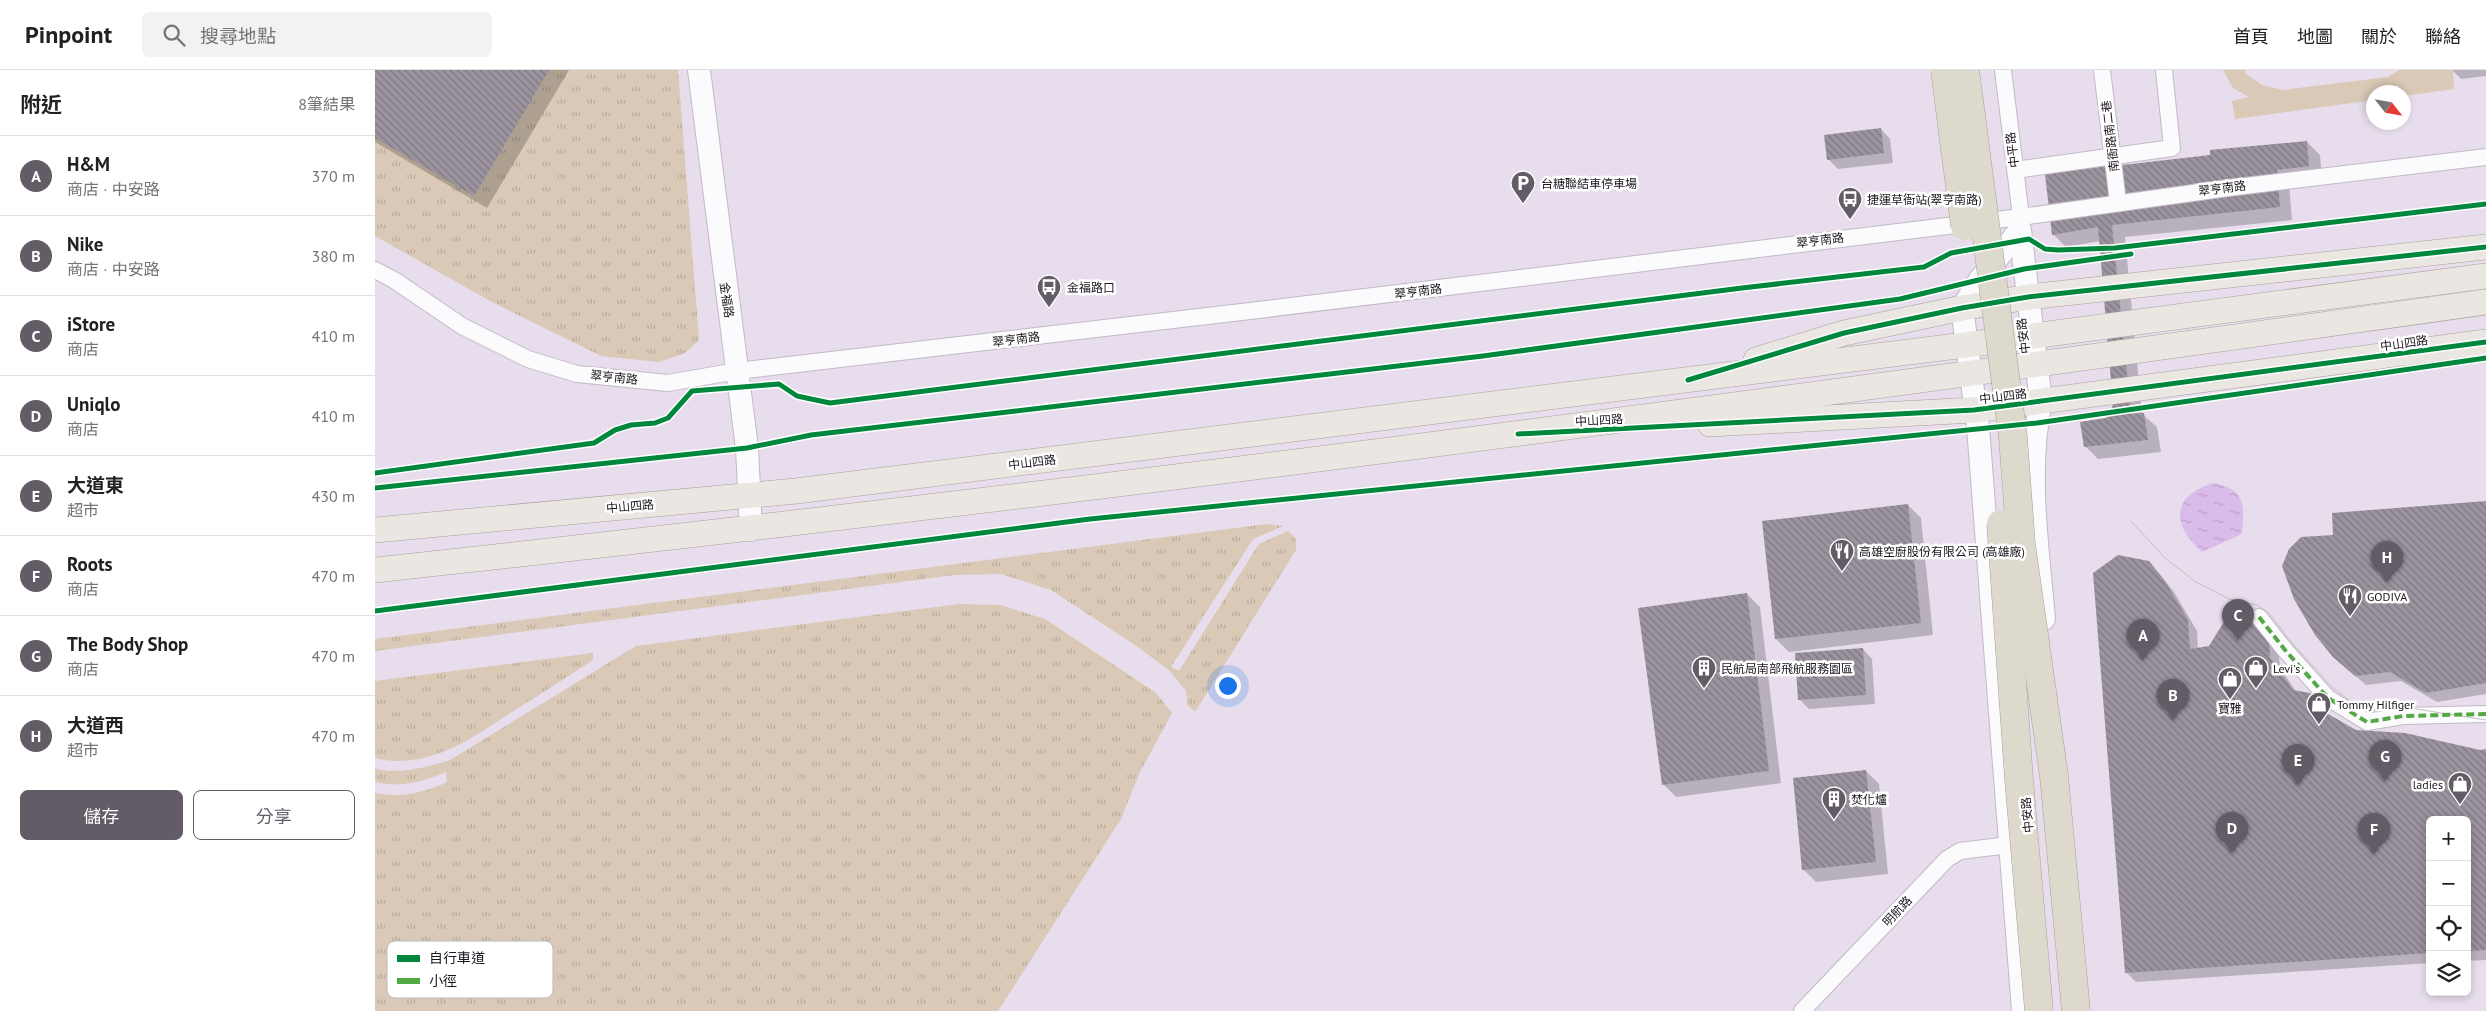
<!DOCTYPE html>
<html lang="zh-TW">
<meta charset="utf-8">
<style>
:root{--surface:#fff;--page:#f2f2f2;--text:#202124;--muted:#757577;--line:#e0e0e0;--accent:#635b66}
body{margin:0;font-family:"PT Sans","Noto Sans TC",sans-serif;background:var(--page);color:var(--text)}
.controls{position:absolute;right:15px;bottom:15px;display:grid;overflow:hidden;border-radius:8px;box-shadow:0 2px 8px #0003}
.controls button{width:45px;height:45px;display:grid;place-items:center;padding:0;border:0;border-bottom:1px solid var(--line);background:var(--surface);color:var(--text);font:25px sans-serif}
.compass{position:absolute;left:1991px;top:15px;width:45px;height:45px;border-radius:50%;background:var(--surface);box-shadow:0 2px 8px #0003;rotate:121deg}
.you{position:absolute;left:852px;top:615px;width:18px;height:18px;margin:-12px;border:4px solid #fff;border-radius:50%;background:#1a73e8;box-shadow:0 0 0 8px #1a73e833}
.badge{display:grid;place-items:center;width:32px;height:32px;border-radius:50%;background:var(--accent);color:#fff;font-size:16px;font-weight:700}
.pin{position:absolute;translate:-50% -41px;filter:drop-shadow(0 1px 2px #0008)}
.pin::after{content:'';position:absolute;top:26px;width:18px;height:15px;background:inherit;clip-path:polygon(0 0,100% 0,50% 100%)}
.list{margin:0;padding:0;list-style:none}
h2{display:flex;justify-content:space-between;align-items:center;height:65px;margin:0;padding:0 20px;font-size:21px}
h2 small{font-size:16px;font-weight:400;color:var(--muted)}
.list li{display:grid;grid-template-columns:32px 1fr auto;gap:15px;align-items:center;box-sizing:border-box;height:80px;padding:0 20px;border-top:1px solid var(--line)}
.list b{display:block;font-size:19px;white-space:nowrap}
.list p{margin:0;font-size:16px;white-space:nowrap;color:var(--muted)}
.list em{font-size:16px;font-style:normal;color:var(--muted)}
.actions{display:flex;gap:10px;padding:15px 20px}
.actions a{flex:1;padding:11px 0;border:1px solid var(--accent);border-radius:8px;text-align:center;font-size:18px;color:var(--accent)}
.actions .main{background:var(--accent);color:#fff}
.icon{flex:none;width:28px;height:28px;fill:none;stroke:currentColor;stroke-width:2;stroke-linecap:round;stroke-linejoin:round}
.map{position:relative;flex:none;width:2111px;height:941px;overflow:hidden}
header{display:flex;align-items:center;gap:30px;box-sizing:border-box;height:70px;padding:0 25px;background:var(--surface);border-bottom:1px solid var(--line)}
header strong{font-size:24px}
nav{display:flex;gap:28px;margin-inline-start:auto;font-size:18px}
.search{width:350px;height:45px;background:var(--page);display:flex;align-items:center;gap:12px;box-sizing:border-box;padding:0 18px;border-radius:8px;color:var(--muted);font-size:19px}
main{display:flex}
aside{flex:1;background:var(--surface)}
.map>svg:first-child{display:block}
</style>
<header>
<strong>Pinpoint</strong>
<div class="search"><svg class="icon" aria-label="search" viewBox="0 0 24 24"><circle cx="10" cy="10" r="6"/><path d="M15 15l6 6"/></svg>搜尋地點</div>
<nav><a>首頁</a><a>地圖</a><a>關於</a><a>聯絡</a></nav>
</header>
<main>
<aside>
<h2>附近<small>8筆結果</small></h2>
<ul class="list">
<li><span class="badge">A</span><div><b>H&amp;M</b><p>商店 · 中安路</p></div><em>370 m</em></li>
<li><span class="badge">B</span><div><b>Nike</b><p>商店 · 中安路</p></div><em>380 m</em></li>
<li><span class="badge">C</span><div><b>iStore</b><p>商店</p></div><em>410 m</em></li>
<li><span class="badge">D</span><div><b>Uniqlo</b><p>商店</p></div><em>410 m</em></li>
<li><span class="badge">E</span><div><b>大道東</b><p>超市</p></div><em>430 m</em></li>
<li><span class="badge">F</span><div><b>Roots</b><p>商店</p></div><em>470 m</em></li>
<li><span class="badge">G</span><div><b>The Body Shop</b><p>商店</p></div><em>470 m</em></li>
<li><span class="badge">H</span><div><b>大道西</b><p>超市</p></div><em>470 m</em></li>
</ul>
<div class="actions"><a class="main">儲存</a><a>分享</a></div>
</aside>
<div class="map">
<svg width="2111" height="941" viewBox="0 0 2111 941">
<defs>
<pattern id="grass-tufts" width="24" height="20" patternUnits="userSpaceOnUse" patternTransform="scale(1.25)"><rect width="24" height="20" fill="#d9c9b6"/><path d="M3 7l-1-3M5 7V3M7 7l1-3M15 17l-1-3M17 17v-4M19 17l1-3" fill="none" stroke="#baac9c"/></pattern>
<pattern id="water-ripples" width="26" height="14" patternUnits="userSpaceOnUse" patternTransform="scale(1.25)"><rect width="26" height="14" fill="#dbbbe9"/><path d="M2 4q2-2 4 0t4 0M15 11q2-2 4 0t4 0" fill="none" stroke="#bba0c7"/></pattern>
<pattern id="building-back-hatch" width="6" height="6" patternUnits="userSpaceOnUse" patternTransform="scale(1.25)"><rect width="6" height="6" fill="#9b939e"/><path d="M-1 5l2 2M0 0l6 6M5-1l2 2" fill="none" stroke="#7e7780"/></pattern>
</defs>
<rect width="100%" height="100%" fill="#e7ddec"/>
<!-- grass -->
<g fill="url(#grass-tufts)">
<polygon points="0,0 303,0 324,270 310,283 284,292 226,286 117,232 0,166"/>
<polygon points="892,454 908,456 878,469 796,597 804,601 884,474 913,461 921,469 921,480 820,642 813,635 811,621 795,601 760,575 676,520 626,504 579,505 0,581 0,569"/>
<path d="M584 534 625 535 670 549 781 623 797 643 765 702 746 749 623 941H0V723C26 728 49 723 72 712L71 702C47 712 26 718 0 712V699C26 704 50 698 75 690L261 576Z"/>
<path d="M218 583V590C192 607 166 624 140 640 98 668 53 701 0 688V611Z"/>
</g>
<!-- pitch -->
<polygon fill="#d9c9b6" points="1848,0 1870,0 1871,4 1887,15 1907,20 2013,7 2024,0 2072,0 2078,1 2079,19 2029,26 2028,22 1998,22 1998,30 1860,49 1857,31 1874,27 1858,18"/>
<!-- water -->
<path fill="url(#water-ripples)" d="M1837 413C1872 419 1869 435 1867 464L1827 482C1797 455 1795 428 1837 413Z"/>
<!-- shadow -->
<g fill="#0003">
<polygon points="0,0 194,0 112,138 0,72"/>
<polygon points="2077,0 2111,0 2111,6 2086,9"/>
<polygon points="1506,59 1515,69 1518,93 1463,99 1453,89"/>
<polygon points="1932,72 1945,85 1947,109 1914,113 1917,150 1750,167 1767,344 1782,357 1786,382 1723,389 1710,376 1732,349 1739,335 1725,171 1691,177 1678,164 1729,96 1732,98 1837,86"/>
<polygon points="2111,432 2111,624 2062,632 2026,611 1991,615 1970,597 1959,466"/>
<polygon points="1533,435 1546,448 1558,565 1414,582 1401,569"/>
<polygon points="1783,502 1799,522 1822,561 1823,579 1834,577 1850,552 1903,575 1905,598 1921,621 1934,624 1952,645 1981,661 2105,681 2111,680 2111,890 2092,891 2092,750 2055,750 2055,893 1761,912 1751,902"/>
<polygon points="1372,524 1385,537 1406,713 1301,727 1288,714"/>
<polygon points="1488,579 1497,589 1500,634 1434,639 1424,629"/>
<polygon points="1491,701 1504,714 1513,804 1441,812 1428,799"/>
</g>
<!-- building -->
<g fill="url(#building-back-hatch)">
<polygon points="0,0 174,0 99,126 0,68"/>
<polygon points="1506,58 1509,83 1452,90 1449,65"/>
<polygon points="1932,71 1934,96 1902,100 1905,137 1737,155 1756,344 1769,343 1773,370 1709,377 1705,352 1731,348 1738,335 1723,157 1677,165 1670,104 1730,94 1730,97 1835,85 1835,80"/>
<polygon points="2111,431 2111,613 2051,623 2015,602 1980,606 1958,587 1940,565 1919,529 1907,496 1914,479 1926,467 1958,465 1957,443"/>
<polygon points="1533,434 1546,553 1400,569 1387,451"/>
<polygon points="1743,485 1774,491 1790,511 1813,550 1815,579 1834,576 1850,550 1877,549 1894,565 1895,588 1918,620 1935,623 1948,641 1981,660 2030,663 2105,680 2111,679 2111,880 2092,881 2092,750 2055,750 2055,883 1750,903 1718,503"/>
<polygon points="1372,523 1394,701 1287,715 1263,538"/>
<polygon points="1488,578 1491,625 1423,630 1420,583"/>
<polygon points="1491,700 1501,792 1427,800 1418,708"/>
</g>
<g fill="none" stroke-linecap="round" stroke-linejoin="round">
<defs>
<g id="street">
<polyline points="1628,0 1646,147 1645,157"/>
<polyline points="1727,0 1743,132"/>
<polyline points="1640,100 1797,78 1789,0"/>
<polyline points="0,200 19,210 87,256 153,289 202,304 293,313 362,301 875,241 1646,147 1853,118 2111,87"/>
<polyline points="1884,547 1910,580 1953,628 1992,652 2028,646 2111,644"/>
<polyline points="1427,941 1572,789 1585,781 1634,775"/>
</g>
<g id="secondary">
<polyline points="324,0 372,378 376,460"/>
<polyline points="1645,160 1604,211 1587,238 1603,357 1648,941"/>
<path d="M1645 160 1666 331C1651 402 1663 477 1669 549"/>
</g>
<g id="primary">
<polyline points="1381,290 1469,263 1587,238 1653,227 2111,177"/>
<polyline points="1335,354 1599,340 2111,272"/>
<polyline points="0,460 421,421 1590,275 2111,206"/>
<path d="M0 500C705 424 1408 331 2111 232"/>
</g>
</defs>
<!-- street casing -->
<use href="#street" stroke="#c2bac6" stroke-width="18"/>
<!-- secondary casing -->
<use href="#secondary" stroke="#c2bac6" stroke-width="24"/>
<!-- primary casing -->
<use href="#primary" stroke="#aaa09b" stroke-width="26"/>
<!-- street -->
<use href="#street" stroke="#fbfafc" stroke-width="16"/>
<!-- secondary -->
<use href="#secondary" stroke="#fbfafc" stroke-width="22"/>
<!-- primary -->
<use href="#primary" stroke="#eae6e1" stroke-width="25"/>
<!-- tram -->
<polyline stroke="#c2bfc3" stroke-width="1" points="1756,451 1791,489 1821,512 1854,529 1882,535 1894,543 1917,573 1957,617 1979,634 2003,641 2035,638 2111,650"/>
<defs>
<g id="highway-bridge">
<polyline points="1570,0 1590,156"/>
<polyline points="1590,0 1638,367 1646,474 1679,706 1701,941"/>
<polyline points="1626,454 1644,710 1664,941"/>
</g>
</defs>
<!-- highway-bridge casing -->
<use href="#highway-bridge" stroke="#aaa09b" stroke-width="29" stroke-linecap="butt"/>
<!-- highway-bridge -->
<use href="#highway-bridge" stroke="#ded9cd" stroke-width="28"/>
<!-- quiet -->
<polyline stroke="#52a943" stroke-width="4" stroke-dasharray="8 4" stroke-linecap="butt" points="1884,547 1910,580 1953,628 1992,652 2028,646 2111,644"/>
<defs>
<g id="cycleway">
<polyline points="1313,310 1469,263 1587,238 1653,227 2111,177"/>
<polyline points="1143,364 1599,340 2111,272"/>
<polyline points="0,403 219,373 240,360 256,355 280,353 293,348 317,321 404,314 422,326 455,333 1367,218 1549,197 1576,183 1654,169 1670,179 1683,180 1740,178 2111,134"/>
<polyline points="0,418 372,378 436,365 1108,286 1525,229 1649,199 1756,184"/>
<polyline points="0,541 715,449 1662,353 2111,288"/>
</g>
</defs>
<!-- cycleway casing -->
<use href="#cycleway" stroke="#fff" stroke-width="8"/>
<!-- cycleway -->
<use href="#cycleway" stroke="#00873e" stroke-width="5"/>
</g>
<!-- icons -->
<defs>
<symbol id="parking-pin" viewBox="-11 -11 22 30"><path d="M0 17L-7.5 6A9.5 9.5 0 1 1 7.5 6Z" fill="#635b66" stroke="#fff"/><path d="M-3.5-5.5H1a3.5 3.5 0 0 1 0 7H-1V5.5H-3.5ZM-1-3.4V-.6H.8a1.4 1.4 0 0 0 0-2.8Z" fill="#fff"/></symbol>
<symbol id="bus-pin" viewBox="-11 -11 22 30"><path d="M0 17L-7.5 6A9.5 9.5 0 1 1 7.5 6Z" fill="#635b66" stroke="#fff"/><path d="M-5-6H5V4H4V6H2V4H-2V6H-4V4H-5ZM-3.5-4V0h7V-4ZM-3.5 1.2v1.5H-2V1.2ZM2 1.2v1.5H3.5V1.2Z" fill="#fff"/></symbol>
<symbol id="restaurant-pin" viewBox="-11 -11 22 30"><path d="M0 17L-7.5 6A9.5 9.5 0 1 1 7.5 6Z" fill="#635b66" stroke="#fff"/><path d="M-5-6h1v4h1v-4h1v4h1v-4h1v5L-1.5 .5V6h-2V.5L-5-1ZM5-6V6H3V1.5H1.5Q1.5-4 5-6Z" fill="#fff"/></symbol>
<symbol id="building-pin" viewBox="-11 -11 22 30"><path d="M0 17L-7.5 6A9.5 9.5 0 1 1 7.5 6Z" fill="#635b66" stroke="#fff"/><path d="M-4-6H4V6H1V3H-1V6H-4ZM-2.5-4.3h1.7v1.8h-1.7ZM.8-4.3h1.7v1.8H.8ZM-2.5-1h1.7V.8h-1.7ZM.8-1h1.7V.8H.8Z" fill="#fff"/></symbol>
<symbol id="shop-pin" viewBox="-11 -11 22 30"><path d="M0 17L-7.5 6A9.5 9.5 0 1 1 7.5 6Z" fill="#635b66" stroke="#fff"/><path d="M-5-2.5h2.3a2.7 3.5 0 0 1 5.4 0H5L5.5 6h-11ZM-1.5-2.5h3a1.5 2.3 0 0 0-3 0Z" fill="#fff"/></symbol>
</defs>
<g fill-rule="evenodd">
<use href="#parking-pin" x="1134" y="99" width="28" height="38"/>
<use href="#bus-pin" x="1461" y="115" width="28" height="38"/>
<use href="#bus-pin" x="660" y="203" width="28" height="38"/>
<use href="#restaurant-pin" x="1453" y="467" width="28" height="38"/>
<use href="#restaurant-pin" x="1961" y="512" width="28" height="38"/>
<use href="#building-pin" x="1315" y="584" width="28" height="38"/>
<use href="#shop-pin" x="1867" y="584" width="28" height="38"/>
<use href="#shop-pin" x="1841" y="595" width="28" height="38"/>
<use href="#shop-pin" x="1930" y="620" width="28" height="38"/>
<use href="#shop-pin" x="2071" y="700" width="28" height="38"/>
<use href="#building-pin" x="1445" y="715" width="28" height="38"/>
</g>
<g text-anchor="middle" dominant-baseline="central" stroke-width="5" stroke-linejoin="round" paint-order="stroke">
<!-- street labels -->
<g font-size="12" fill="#1c151e" stroke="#fff">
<text transform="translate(1735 66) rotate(-97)">南衙路南二巷</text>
<text transform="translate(1637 80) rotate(-97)">中平路</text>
<text transform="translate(1847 118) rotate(-7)">翠亨南路</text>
<text transform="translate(1445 170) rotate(-7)">翠亨南路</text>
<text transform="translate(1043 221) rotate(-7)">翠亨南路</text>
<text transform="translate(352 230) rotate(82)">金福路</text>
<text transform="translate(1648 266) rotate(-97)">中安路</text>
<text transform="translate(641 269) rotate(-7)">翠亨南路</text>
<text transform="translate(2029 273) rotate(-8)">中山四路</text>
<text transform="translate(239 307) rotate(6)">翠亨南路</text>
<text transform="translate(1628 326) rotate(-7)">中山四路</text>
<text transform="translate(1224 350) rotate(-3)">中山四路</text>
<text transform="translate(657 392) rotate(-7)">中山四路</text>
<text transform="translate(255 436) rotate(-5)">中山四路</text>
<text transform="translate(1652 745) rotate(-95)">中安路</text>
<text transform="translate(1522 841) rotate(-47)">明航路</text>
</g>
<!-- poi labels -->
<g font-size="12" fill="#1c151e" stroke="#fff" text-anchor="start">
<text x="1166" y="113">台糖聯結車停車場</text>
<text x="1492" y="129">捷運草衙站(翠亨南路)</text>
<text x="692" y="217">金福路口</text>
<text x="1484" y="481">高雄空廚股份有限公司 (高雄廠)</text>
<text x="1992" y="526">GODIVA</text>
<text x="1346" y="598">民航局南部飛航服務園區</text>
<text x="1898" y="598">Levi's</text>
<text x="1962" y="634">Tommy Hilfiger</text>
<text x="1855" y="638" text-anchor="middle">寶雅</text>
<text x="2068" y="714" text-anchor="end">ladies</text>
<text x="1476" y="729">焚化爐</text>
</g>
</g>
<!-- legend -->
<rect x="12" y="871" width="166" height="57" rx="8" fill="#fff" stroke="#bbb9bc" stroke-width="1"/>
<rect x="22" y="885" width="23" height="7" fill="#00873e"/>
<rect x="22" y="908" width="23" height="6" fill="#52a943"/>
<g font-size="14" fill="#1c151e">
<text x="54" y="893">自行車道</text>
<text x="54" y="916">小徑</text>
</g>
</svg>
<div class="controls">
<button>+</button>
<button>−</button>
<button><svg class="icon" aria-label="locate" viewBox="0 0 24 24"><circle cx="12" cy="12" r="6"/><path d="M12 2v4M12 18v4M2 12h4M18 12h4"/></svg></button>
<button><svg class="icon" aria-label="layers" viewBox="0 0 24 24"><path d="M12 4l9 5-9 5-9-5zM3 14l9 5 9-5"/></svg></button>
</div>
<svg class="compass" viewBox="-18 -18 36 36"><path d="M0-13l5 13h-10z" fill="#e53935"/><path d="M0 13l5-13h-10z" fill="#757577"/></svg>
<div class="you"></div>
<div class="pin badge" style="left:1768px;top:590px">A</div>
<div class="pin badge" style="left:1798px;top:650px">B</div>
<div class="pin badge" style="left:1863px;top:570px">C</div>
<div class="pin badge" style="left:1857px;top:783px">D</div>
<div class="pin badge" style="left:1923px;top:715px">E</div>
<div class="pin badge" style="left:1999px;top:784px">F</div>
<div class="pin badge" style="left:2010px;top:711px">G</div>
<div class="pin badge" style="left:2012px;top:512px">H</div>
</div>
</main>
